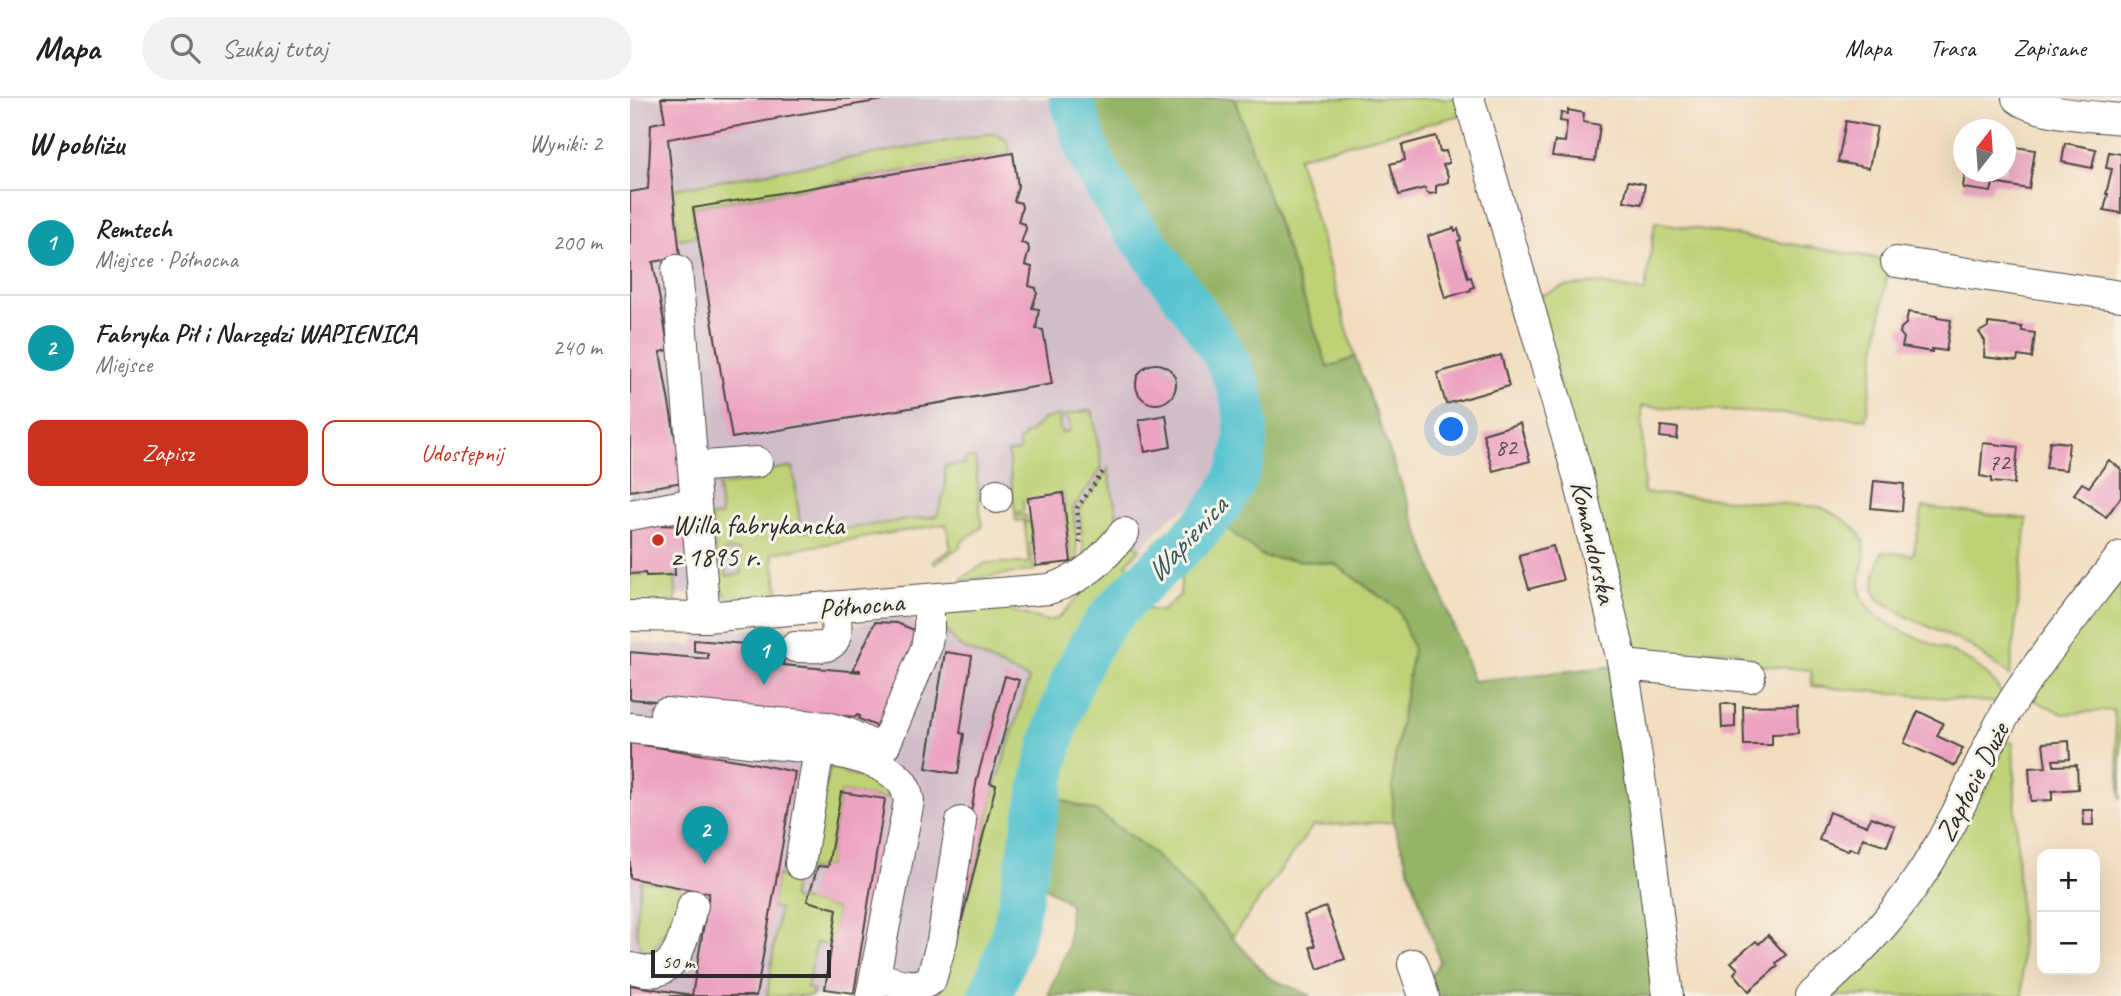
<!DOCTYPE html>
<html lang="pl">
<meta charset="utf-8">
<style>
:root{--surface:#fff;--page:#f2f2f2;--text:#202124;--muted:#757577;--line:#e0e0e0;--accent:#c8321e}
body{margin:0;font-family:Caveat,sans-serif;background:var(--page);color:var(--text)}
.controls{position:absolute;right:21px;bottom:21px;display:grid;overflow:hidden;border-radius:14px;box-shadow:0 7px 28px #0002}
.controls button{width:63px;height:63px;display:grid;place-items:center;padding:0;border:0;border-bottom:2px solid var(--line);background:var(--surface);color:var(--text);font:35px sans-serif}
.compass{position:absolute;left:1323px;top:21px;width:63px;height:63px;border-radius:50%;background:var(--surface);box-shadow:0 7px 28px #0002;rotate:17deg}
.scale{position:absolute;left:21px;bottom:18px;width:180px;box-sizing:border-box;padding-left:7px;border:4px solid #2b2b2b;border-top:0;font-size:19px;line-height:24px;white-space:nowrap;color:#2b2b2b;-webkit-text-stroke:5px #f7f3e8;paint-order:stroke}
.you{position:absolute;left:822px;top:332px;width:24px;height:24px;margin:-18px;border:5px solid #fff;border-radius:50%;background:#1a73e8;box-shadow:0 0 0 10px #1a73e833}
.badge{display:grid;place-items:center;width:46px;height:46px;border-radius:50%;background:var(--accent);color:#fff;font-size:23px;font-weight:700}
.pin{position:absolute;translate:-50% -58px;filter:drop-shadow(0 2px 4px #0008)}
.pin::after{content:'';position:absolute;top:37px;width:24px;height:21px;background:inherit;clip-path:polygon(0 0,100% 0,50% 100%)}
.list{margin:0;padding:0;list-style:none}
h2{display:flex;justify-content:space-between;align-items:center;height:91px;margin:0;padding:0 28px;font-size:30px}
h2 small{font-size:23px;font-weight:400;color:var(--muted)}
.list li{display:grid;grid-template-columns:46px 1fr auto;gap:21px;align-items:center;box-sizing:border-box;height:105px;padding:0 28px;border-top:2px solid var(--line)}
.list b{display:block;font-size:26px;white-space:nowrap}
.list p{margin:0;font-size:23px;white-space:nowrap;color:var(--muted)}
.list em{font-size:23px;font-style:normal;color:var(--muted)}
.actions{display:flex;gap:14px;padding:21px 28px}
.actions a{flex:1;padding:16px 0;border:2px solid var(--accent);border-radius:14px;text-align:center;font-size:24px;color:var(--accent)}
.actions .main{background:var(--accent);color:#fff}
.icon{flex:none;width:38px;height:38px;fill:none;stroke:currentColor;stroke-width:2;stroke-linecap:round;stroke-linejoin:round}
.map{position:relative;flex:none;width:1491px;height:898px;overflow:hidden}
header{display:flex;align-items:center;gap:42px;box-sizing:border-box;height:98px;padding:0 35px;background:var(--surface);border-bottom:2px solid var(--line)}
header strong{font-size:33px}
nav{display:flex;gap:38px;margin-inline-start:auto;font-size:24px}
.search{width:490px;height:63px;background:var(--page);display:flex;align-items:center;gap:18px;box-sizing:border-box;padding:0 24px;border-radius:38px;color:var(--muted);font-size:26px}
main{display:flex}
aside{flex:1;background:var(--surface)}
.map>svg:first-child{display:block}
</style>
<header>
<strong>Mapa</strong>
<div class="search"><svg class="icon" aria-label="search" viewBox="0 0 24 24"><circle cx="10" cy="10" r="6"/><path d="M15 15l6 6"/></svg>Szukaj tutaj</div>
<nav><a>Mapa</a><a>Trasa</a><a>Zapisane</a></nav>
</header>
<main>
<aside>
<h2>W pobliżu<small>Wyniki: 2</small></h2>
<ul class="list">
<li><span class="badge" style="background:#0f9aa8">1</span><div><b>Remtech</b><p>Miejsce · Północna</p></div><em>200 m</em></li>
<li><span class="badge" style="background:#0f9aa8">2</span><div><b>Fabryka Pił i Narzędzi WAPIENICA</b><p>Miejsce</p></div><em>240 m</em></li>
</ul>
<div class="actions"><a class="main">Zapisz</a><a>Udostępnij</a></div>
</aside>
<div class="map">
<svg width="1491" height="898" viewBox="0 0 1491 898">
<rect width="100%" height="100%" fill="#f7f3e8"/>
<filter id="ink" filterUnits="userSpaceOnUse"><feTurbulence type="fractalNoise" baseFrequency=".0143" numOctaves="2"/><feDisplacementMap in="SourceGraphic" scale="14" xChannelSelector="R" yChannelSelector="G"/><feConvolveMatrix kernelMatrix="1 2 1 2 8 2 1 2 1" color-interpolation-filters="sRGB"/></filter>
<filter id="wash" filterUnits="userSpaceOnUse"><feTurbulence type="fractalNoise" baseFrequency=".00686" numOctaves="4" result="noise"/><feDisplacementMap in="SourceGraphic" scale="28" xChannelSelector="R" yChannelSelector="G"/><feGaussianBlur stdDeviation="1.57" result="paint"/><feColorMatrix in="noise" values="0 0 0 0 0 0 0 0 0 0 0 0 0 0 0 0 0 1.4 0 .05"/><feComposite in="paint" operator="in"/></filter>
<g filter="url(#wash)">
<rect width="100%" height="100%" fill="#f2ddbf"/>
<!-- industrial -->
<g fill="#d1bdc9">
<polygon points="0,0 432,0 455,63 485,113 579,244 593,270 604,301 608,345 602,365 583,403 566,405 541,419 510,451 488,429 438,433 441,464 406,468 397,393 315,406 316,425 142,455 95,492 0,500"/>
<polygon points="259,519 283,521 285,530 313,530 329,548 399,581 366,687 326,845 312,892 308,898 0,898 0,544 64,548 65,533 217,528"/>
</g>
<!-- green -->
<g fill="#bdd276" stroke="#747e50" stroke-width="2">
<polygon points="604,0 830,0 835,16 668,59 725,259 698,270"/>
<polygon points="359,36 366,36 376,41 381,55 63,109 68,138 48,141 43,91"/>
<path d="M1025 124 1259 162 1236 321 1012 308 1014 395 1190 409C1274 446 1208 470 1239 511 1243 517 1250 520 1256 524 1294 549 1347 552 1372 596L1369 605 1182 588 1181 572 1119 566 1107 553 1075 552 1067 565 1000 559 906 199 933 189 966 185 1015 194Z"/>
<polygon points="462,312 472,370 443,410 448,461 441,464 433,395 393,403 394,413 385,415 378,355 390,353 389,342 394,341 394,337 398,336 414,321 431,317 432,321 429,322 431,335 440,333 439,321 436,321 435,317"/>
<polygon points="345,360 352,429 330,445 331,448 305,466 303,463 321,451 316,426 142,455 149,497 147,502 102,505 89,489 86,468 95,467 97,478 112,476 109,452 94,453 95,463 86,464 81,419 91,418 88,388 129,383 129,373 163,369 171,434 219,430 307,418 316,388 314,368 335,366 335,361"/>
<polygon points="478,371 489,429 455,465 449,413"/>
<polygon points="1293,409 1397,421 1380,578 1339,547 1280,520 1249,502 1244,492 1245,477 1252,454 1283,457"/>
<polygon points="396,417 397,424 401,424 403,444 400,445 403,468 406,468 406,472 335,482 332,480 356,465 399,465 394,422 386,423 385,418"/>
<polygon points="589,424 634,459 704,466 768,511 783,551 763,672 763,724 683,728 602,839 523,755 467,714 426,700 432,653 447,598 466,564 500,519 515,511 532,513 550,497 552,468"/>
<path d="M498 440 510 451 496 466 505 474 441 548 429 572 374 813C370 849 365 866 348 898H308L312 892 351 751 366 687 399 581 329 548 313 530 310 512 367 509 417 523 427 521 453 494Z"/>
<polygon points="1491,471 1491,702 1484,612 1433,616 1396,598"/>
<polygon points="0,476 45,477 46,508 0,508"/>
<polygon points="1370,642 1383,645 1393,898 1193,898"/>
<polygon points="200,670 212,671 215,676 237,680 241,677 263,693 255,701 211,694 198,769 188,768 187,773 175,771"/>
<polygon points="147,777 164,779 162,801 177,803 207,811 202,847 186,845 177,890 183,892 182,898 137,898 149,811 141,809"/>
<path d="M11 782 57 790C46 813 35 836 20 855L15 856C0 839 8 805 11 782Z"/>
</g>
<!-- forest -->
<g fill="#96b467" stroke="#607049" stroke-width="2">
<polygon points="448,0 604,0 698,270 725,259 843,583 986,568 1031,898 789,898 810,863 763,724 763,672 783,551 768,511 705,466 634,459 589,424 609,398 623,365 627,331 624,300 607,260 545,171 498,109 466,55"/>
<polygon points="426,700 467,714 523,755 569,802 639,880 682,898 418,898 438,849 440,806 406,782"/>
</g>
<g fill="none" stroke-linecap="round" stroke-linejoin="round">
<!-- river -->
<path stroke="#58c4d0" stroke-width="44" d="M360 898C371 872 381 846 387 818 407 727 415 614 468 535 520 459 640 411 612 301 604 268 584 240 565 213 541 180 517 148 493 114 481 97 467 75 459 55 452 37 447 18 441 0"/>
</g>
<g id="blocks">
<!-- building -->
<g fill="#eca3c1">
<polygon points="31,0 259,1 146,20 146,21 38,41 50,159 23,164 39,252 30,254 53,384 0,393 0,94 18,91 21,26 35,23"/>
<polygon points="938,12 954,15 953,24 970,27 965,63 922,58 925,43 935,44 937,24 930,23 931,15 938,16"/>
<polygon points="1216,23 1247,29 1239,70 1208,64"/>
<polygon points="806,38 810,54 816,53 819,65 813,67 818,78 818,84 806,88 806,95 800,96 796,94 795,90 769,97 760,66 775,62 772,47"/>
<polygon points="1435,45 1466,51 1462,70 1432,64"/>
<polygon points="1379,48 1405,52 1399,91 1363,85 1361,94 1333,90 1335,74 1376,74 1376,59 1377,59"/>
<polygon points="1479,54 1491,56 1491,115 1474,112 1478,96 1476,96 1482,71 1476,70"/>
<polygon points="383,55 388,88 384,103 391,105 392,109 388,124 395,126 396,131 391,145 398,147 399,152 395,167 402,169 399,188 406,190 407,195 402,210 409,211 406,231 413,232 422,286 102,340 63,110"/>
<polygon points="998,83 1015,86 1012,106 994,103"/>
<polygon points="824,130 825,133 828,131 831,142 828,143 830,151 838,180 841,179 844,189 841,190 841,192 815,200 798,138"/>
<polygon points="1278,214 1307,218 1307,220 1321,222 1316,253 1302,251 1302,254 1272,249 1274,240 1270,235 1271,230 1276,226"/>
<polygon points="1358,225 1392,229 1392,233 1405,235 1402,260 1388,258 1387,263 1354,259 1355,243 1349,234 1358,229"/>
<polygon points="871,257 879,288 816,306 807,275"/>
<circle cx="526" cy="286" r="20"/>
<polygon points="536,317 541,349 515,354 509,322"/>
<polygon points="890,325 900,363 863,373 853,336"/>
<polygon points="1031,328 1048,330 1047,341 1030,339"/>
<polygon points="1420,343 1439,345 1436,372 1416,370"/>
<polygon points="1353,345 1388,349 1384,386 1361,384 1361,380 1350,378"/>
<polygon points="1479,362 1491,371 1491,399 1476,419 1444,396 1452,385 1459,389"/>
<polygon points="1244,383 1274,386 1272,413 1241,410"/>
<polygon points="433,395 441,464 406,468 398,400"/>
<polygon points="0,426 55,428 56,456 44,456 45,477 16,478 15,475 0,476"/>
<polygon points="923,448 933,482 899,491 889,457"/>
<polygon points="245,524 267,525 289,534 251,630 229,621 230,618 227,617 226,619 0,601 0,554 78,561 78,555 64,553 64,542 155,549 153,567 230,574 230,572 223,572"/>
<polygon points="315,554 342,558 330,635 334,636 328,676 296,670"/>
<polygon points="375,578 389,582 360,685 366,687 326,845 318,843 347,681"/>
<polygon points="1091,606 1105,606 1105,629 1092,630"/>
<polygon points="1167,607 1168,635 1142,636 1142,647 1114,647 1113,608"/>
<polygon points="1288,613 1313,625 1307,638 1333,650 1325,668 1274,645"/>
<polygon points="1439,643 1440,661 1423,662 1424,668 1447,667 1448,691 1422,693 1422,702 1401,703 1399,670 1416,669 1413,645"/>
<polygon points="0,645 113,663 165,674 126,898 62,898 79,795 0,780"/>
<polygon points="211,694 255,701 224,895 195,891 207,811 177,803 188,768 198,769"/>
<polygon points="1453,712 1463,712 1464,727 1454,727"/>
<polygon points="1199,714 1237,728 1241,719 1265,728 1257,748 1233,740 1228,753 1219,750 1218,753 1189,742"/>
<polygon points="696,809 715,861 688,871 680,849 685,848 674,817"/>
<polygon points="1138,837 1156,857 1146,865 1148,868 1119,893 1104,875 1108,871 1101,864 1126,843 1129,846"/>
<polygon points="0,887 61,897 60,898 0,898"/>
</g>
</g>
</g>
<g filter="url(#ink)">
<use href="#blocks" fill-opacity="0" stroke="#494641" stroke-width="2"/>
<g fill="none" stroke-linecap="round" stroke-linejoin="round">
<defs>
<g id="minor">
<polyline points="839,0 948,378 993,567 1017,725 1038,898"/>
<path d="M1387 0C1406 16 1465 18 1491 21"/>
<polyline points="1266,164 1491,198"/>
<polyline points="47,172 75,519"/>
<polyline points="63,369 127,364"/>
<polyline points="367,396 367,400"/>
<polyline points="0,417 65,405"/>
<path d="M0 518 75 519 419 491C455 480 471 463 494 435"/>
<path d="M165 549C204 550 210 552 205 509"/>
<polyline points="993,567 1120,579"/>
<polyline points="35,615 197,629 217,635 247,650 252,650 255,647 296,550 299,532 299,502"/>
<path d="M0 630C39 634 78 639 118 644 159 648 235 650 267 679 275 686 277 693 279 703L241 898"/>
<polyline points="170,766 189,652"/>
<polyline points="783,866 794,898"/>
<path d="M0 870C8 871 19 875 27 873 51 867 56 827 63 807"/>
<path d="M246 879C264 884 284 893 301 882L312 843 331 724"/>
<path d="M1181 898C1244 843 1284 797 1323 722 1345 680 1362 634 1389 594 1420 547 1457 503 1491 458"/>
</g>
</defs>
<!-- minor casing -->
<use href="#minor" stroke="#494641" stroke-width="32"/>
<!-- path -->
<polyline stroke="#494641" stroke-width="4.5" stroke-dasharray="2 5" stroke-linecap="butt" points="450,445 447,410 475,371"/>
<!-- minor -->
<use href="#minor" stroke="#fff" stroke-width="30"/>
</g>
</g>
<!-- markers -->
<circle fill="#c8321e" stroke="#f7f3e8" stroke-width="2.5" cx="28" cy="442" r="7"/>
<g text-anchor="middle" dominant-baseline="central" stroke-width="6" stroke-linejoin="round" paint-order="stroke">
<!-- number labels -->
<g font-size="24" fill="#5b4950">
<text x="876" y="349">82</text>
<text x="1369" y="364">72</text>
</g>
<!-- poi labels -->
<g font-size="28" fill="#2b2b2b" stroke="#f7f3e8" text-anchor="start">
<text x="42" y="426">Willa fabrykancka<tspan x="42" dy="32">z 1895 r.</tspan></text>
</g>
<!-- street labels -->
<g font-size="28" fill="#2b2b2b" stroke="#f7f3e8">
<text transform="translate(964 444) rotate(77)">Komandorska</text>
<text transform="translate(231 507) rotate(-5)">Północna</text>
<text transform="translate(1342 684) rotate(-63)">Zapłocie Duże</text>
</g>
<!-- water labels -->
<g font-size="30" font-style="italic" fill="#38595d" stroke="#f7f3e8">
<text transform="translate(556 441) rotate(-47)">Wapienica</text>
</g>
</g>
</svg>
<div class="controls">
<button>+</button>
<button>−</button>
</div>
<svg class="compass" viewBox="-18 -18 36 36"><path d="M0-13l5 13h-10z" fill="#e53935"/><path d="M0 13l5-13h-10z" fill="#757577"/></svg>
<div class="scale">50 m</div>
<div class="you"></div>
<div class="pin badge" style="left:134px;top:587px;background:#0f9aa8">1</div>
<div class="pin badge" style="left:75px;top:766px;background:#0f9aa8">2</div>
</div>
</main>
